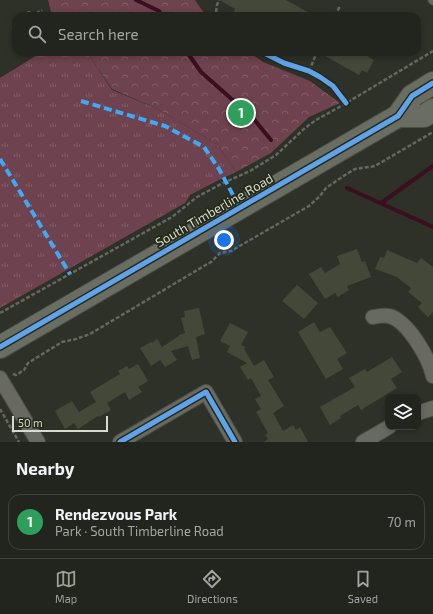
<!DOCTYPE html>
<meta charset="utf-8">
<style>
:root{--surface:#22251d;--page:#2e312a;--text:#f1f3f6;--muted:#a2a5a4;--line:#3f423b;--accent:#9b9f94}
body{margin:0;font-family:"Exo 2",sans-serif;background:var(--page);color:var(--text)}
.controls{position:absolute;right:12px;bottom:12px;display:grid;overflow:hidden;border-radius:8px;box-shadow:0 2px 6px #0003}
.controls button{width:36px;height:36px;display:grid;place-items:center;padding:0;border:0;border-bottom:1px solid var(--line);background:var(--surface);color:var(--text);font:20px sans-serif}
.scale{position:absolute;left:12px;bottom:10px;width:96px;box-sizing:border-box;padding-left:4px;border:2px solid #d6dacf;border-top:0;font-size:11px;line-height:14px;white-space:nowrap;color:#d6dacf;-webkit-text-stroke:3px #252b19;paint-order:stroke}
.you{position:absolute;left:224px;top:240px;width:14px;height:14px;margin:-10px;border:3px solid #fff;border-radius:50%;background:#1a73e8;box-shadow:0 0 0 6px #1a73e833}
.badge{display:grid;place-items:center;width:26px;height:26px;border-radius:50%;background:var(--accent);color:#fff;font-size:13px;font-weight:700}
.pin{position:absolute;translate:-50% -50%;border:2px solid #fff;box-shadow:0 1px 4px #0006}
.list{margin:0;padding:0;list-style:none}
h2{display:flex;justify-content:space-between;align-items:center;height:52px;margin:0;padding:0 16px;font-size:17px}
h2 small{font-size:13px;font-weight:400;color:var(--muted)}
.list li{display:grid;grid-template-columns:26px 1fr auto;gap:12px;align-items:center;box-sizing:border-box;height:56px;margin:0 8px 8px;padding:0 8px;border:1px solid var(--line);border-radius:12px}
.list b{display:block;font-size:15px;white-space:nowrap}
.list p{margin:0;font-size:13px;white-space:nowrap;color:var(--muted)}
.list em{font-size:13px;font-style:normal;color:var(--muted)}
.icon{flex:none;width:22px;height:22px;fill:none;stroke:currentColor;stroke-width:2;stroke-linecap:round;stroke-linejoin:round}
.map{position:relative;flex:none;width:433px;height:442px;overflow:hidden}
.search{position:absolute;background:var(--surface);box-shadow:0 2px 6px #0003;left:12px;right:12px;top:12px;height:44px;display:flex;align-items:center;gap:10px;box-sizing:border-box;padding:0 14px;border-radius:12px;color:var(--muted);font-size:15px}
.sheet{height:116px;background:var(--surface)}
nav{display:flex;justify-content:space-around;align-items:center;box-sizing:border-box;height:56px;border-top:1px solid var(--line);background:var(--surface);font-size:11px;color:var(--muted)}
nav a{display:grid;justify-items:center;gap:2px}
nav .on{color:var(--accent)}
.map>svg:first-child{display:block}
</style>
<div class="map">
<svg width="433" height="442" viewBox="0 0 433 442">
<defs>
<pattern id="grass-tufts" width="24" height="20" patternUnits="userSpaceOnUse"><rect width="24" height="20" fill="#6e424e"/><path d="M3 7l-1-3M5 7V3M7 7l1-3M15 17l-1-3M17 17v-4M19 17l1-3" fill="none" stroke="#825d66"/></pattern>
<pattern id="park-crowns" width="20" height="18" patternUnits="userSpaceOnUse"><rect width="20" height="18" fill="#6e424e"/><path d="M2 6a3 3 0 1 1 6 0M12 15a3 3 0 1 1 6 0" fill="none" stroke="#825d66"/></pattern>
</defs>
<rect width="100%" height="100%" fill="#2e3127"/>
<!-- grass -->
<polygon fill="url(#grass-tufts)" points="42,52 87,52 112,90 158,109 218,145 236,172 215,182 190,195 185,203 0,308 0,78"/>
<!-- park -->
<g fill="url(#park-crowns)">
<polygon points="48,0 195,0 206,16 52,16"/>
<polygon points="87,52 249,52 263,62 310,81 340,103 309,117 271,153 236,172 218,145 158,109 112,89"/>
</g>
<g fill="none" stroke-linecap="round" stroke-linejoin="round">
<!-- stream -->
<g stroke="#3b0f1f" stroke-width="4">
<polyline points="136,0 159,11 162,16"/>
<polyline points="187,52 201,72 253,118 271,140"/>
<polyline points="347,188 433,227"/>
<polyline points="381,203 433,166"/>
</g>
</g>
<!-- building -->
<g fill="#444839">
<polygon points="220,0 286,0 315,16 232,16 235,9"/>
<polygon points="318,52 371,52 368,57 374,60 367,73 362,70 359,75"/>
<polygon points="357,249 362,262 365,261 371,277 347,286 349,290 338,297 335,293 325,299 309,274 321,267 325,273 340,264 337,256"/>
<polygon points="387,250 417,263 421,258 433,267 433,312 428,317 418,307 422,303 408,292 411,288 397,277 375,269 380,257 384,258"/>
<polygon points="297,285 318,303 304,319 282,301"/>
<polygon points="199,308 205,334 196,337 200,358 192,360 188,346 171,351 177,360 165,367 160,360 151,366 140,348 151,342 152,343 157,339 162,347 179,336 179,335 185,333 181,318 185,317 184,311"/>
<polygon points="314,322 320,332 330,327 347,353 337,359 343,369 326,379 298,332"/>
<polygon points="230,323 248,332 241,345 246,347 244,349 254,366 264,360 274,377 268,380 284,406 273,413 283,431 293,425 296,430 300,427 308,442 264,442 268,439 265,435 268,433 256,412 261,409 255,399 261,396 251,378 248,380 240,367 247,363 227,352 230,346 220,341"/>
<polygon points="392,357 402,372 391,379 397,388 361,410 358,405 340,416 341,418 330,425 320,407 355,387 349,378 365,369 367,372"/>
<polygon points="138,364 148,381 138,387 142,392 129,400 125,392 107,403 111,410 99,417 98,416 78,429 74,423 65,429 55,411 72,401 79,412 96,402 90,392 120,374 118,371 127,366 129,369"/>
</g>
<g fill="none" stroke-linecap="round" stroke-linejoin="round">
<defs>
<polyline id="lane" points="432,0 433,1"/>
<g id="street">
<path d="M373 317C378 316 384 315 389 316 408 321 429 358 433 376"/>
<polyline points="0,378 38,442"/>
<polyline points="418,413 433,408"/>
<polyline points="120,442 206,392 235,442"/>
<polyline points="363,442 389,427"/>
</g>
<g id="primary">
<polyline points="398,116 424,116 433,110"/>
<polyline points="0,347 398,116 412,96 433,83"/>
</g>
</defs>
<!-- lane casing -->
<use href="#lane" stroke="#4c4f46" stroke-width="9"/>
<!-- street casing -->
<use href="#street" stroke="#4c4f46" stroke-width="16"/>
<!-- primary casing -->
<use href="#primary" stroke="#4c4f46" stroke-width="24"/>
<!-- path -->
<g stroke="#64675e" stroke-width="2.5" stroke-dasharray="4 2" stroke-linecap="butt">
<polyline points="216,12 217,5 219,0"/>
<polyline points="22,16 29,12 32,16 42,10"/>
<polyline points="335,16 340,6"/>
<polyline points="12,28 16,26"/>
<polyline points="276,59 280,52"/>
<polyline points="309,71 317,52"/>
<polyline points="0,313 172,217 197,197 221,184 250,171 276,155 305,128 316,120 343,105 433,51"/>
<polyline points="13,374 16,375 24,370 28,363 62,342 76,339 90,334 204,266 211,262 220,253 231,251 309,206 320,196 326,188 345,175 355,169 375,166 433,132"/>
<polyline points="0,409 19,442"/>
</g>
<!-- lane -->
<use href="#lane" stroke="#686a62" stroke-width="7"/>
<!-- street -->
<use href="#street" stroke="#686a62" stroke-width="14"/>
<!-- primary -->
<use href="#primary" stroke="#6a6d62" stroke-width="22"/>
<!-- quiet -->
<g stroke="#3fa9f5" stroke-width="4" stroke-dasharray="8 4" stroke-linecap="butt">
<polyline points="81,101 165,126 204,147 219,169 240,208"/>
<polyline points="0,159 70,274"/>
</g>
<defs>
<g id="cycleway">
<polyline points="262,52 284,63 309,71 320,77 333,86 346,103"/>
<polyline points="0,347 398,116 412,96 433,83"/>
<polyline points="120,442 206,392 235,442"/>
</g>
</defs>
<!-- cycleway casing -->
<use href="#cycleway" stroke="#252b19" stroke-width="8"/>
<!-- cycleway -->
<use href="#cycleway" stroke="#60a3ed" stroke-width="5"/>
</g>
<g text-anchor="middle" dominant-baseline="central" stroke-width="3.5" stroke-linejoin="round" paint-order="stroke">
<!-- street labels -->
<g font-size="13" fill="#d6dacf" stroke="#252b19">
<text transform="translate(214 210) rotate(-30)">South Timberline Road</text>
</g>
</g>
</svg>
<div class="controls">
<button><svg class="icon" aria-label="layers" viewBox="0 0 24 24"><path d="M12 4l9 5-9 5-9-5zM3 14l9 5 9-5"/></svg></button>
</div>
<div class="scale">50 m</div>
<div class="you"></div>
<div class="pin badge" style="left:241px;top:113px;background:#2e9e5b">1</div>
<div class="search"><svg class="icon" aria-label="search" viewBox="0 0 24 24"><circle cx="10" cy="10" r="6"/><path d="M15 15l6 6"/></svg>Search here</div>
</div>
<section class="sheet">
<h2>Nearby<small></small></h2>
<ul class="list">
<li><span class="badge" style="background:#2e9e5b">1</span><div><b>Rendezvous Park</b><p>Park · South Timberline Road</p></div><em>70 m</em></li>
</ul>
</section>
<nav>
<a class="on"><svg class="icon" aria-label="map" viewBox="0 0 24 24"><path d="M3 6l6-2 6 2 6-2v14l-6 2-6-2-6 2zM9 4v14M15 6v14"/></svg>Map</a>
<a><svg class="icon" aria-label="directions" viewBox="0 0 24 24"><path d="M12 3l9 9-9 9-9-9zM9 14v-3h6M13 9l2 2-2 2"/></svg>Directions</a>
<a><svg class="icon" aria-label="saved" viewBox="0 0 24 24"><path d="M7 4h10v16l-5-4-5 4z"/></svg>Saved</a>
</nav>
